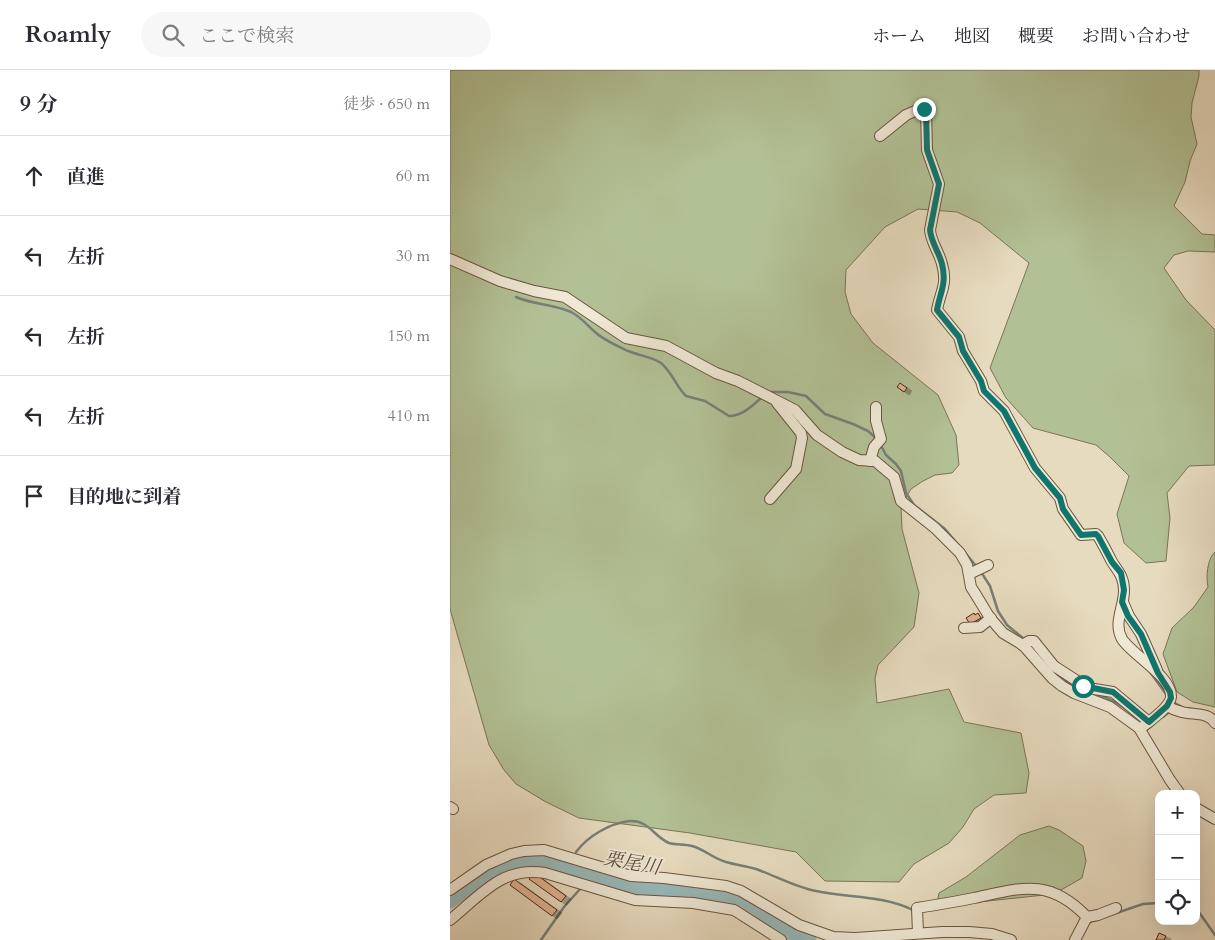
<!DOCTYPE html>
<html lang="ja">
<meta charset="utf-8">
<style>
:root{--surface:#fff;--page:#f7f7f7;--text:#2b2b33;--muted:#7c7c81;--line:#e1e1e2}
body{margin:0;font-family:Cardo,"Noto Serif JP",serif;background:var(--page);color:var(--text)}
.controls{position:absolute;right:15px;bottom:15px;display:grid;overflow:hidden;border-radius:10px;box-shadow:0 5px 20px #0002}
.controls button{width:45px;height:45px;display:grid;place-items:center;padding:0;border:0;border-bottom:1px solid var(--line);background:var(--surface);color:var(--text);font:25px sans-serif}
.stop{position:absolute;width:15px;height:15px;margin:-11px;border:4px solid #0f766e;border-radius:50%;background:#fff}
.stop.end{background:#0f766e;border-color:#fff;box-shadow:0 1px 5px #0008}
.list{margin:0;padding:0;list-style:none}
h2{display:flex;justify-content:space-between;align-items:center;height:65px;margin:0;padding:0 20px;font-size:21px}
h2 small{font-size:16px;font-weight:400;color:var(--muted)}
.list li{display:grid;grid-template-columns:32px 1fr auto;gap:15px;align-items:center;box-sizing:border-box;height:80px;padding:0 20px;border-top:1px solid var(--line)}
.list b{display:block;font-size:19px;white-space:nowrap}
.list em{font-size:16px;font-style:normal;color:var(--muted)}
.icon{flex:none;width:28px;height:28px;fill:none;stroke:currentColor;stroke-width:2;stroke-linecap:round;stroke-linejoin:round}
.map{position:relative;flex:none;width:765px;height:870px;overflow:hidden}
header{display:flex;align-items:center;gap:30px;box-sizing:border-box;height:70px;padding:0 25px;background:var(--surface);border-bottom:1px solid var(--line)}
header strong{font-size:24px}
nav{display:flex;gap:28px;margin-inline-start:auto;font-size:18px}
.search{width:350px;height:45px;background:var(--page);display:flex;align-items:center;gap:12px;box-sizing:border-box;padding:0 18px;border-radius:28px;color:var(--muted);font-size:19px}
main{display:flex}
aside{flex:1;background:var(--surface)}
.map>svg:first-child{display:block}
</style>
<header>
<strong>Roamly</strong>
<div class="search"><svg class="icon" aria-label="search" viewBox="0 0 24 24"><circle cx="10" cy="10" r="6"/><path d="M15 15l6 6"/></svg>ここで検索</div>
<nav><a>ホーム</a><a>地図</a><a>概要</a><a>お問い合わせ</a></nav>
</header>
<main>
<aside>
<h2>9 分<small>徒歩 · 650 m</small></h2>
<ul class="list">
<li><svg class="icon" aria-label="ahead" viewBox="0 0 24 24"><path d="M12 20V5M6 11l6-6 6 6"/></svg><div><b>直進</b></div><em>60 m</em></li>
<li><svg class="icon" aria-label="left" viewBox="0 0 24 24"><path d="M17 20v-9H6M10 6l-5 5 5 5"/></svg><div><b>左折</b></div><em>30 m</em></li>
<li><svg class="icon" aria-label="left" viewBox="0 0 24 24"><path d="M17 20v-9H6M10 6l-5 5 5 5"/></svg><div><b>左折</b></div><em>150 m</em></li>
<li><svg class="icon" aria-label="left" viewBox="0 0 24 24"><path d="M17 20v-9H6M10 6l-5 5 5 5"/></svg><div><b>左折</b></div><em>410 m</em></li>
<li><svg class="icon" aria-label="arrive" viewBox="0 0 24 24"><path d="M6 21V4h12l-3 4 3 4H6"/></svg><div><b>目的地に到着</b></div></li>
</ul>
</aside>
<div class="map">
<svg width="765" height="870" viewBox="0 0 765 870">
<defs>
<filter id="shadow"><feDropShadow dx="5" dy="3" stdDeviation="0" flood-color="#0004"/></filter>
</defs>
<rect width="100%" height="100%" fill="#e7dbbf"/>
<filter id="stains"><feTurbulence type="fractalNoise" baseFrequency=".004" numOctaves="4"/><feColorMatrix values="0 0 0 0 .2 0 0 0 0 .09 0 0 0 0 .02 0 0 0 .5 -.17"/></filter>
<radialGradient id="worn" r=".72"><stop offset=".6" stop-color="#630" stop-opacity="0"/><stop offset="1" stop-color="#630" stop-opacity=".3"/></radialGradient>
<!-- green -->
<g fill="#b2c195" stroke="#7c7455">
<polygon points="0,0 749,0 749,6 742,33 741,47 747,74 740,91 735,112 724,136 752,164 765,165 765,182 738,181 724,185 714,198 736,230 765,260 765,395 739,396 717,423 720,448 716,491 696,493 674,473 667,444 679,406 660,387 646,375 583,358 556,328 540,298 579,193 530,153 507,142 468,139 435,157 396,200 395,222 401,244 423,273 488,325 506,365 509,395 502,403 485,405 473,411 461,419 451,436 452,459 469,523 464,557 428,595 425,609 427,633 499,619 514,652 571,663 579,703 576,723 544,725 524,739 513,757 499,773 464,794 449,812 375,811 346,782 240,763 129,748 96,732 66,714 54,700 39,675 0,539"/>
<path d="M765 482V637L743 632 727 622 713 584 722 558 744 537 758 517C756 507 757 489 765 482Z"/>
<polygon points="599,756 609,760 633,776 636,791 632,808 604,824 500,835 487,833 489,823 516,807 570,765"/>
</g>
<g fill="none" stroke-linecap="round" stroke-linejoin="round">
<!-- stream -->
<g stroke="#777f78" stroke-width="2.5">
<path d="M66 227C84 235 104 234 121 242 131 247 137 255 145 262 153 270 168 276 178 281 187 285 203 287 211 293 222 302 227 318 236 326L255 331 279 346C292 346 302 336 311 328"/>
<polyline points="317,322 338,322 356,326 375,344 403,354 418,361 427,369"/>
<polyline points="430,374 436,385 446,394 451,401 456,423 464,435 495,459 527,497"/>
<polyline points="531,502 540,516 548,541 557,555 574,569"/>
<polyline points="581,576 589,586"/>
<polyline points="700,602 716,624"/>
<polyline points="605,603 632,621"/>
<path d="M642 623C665 630 672 635 690 651"/>
<polyline points="723,632 732,637"/>
<polyline points="713,647 718,643"/>
<path d="M126 782C138 766 160 753 180 751 199 750 204 767 219 773 226 775 234 774 242 776 254 779 264 789 276 792 286 795 296 796 306 799 326 806 345 817 366 821 399 828 433 825 463 840"/>
<polyline points="746,838 765,865"/>
<polyline points="640,852 693,834 709,833"/>
<polyline points="91,870 114,837 131,818"/>
</g>
<!-- river -->
<polyline stroke="#98b9ba" stroke-width="15" points="0,831 28,811 49,798 81,789 178,816 203,820 254,823 285,830 334,860 359,870"/>
</g>
<!-- building -->
<g fill="#e3b394" stroke="#452715" filter="url(#shadow)">
<polygon points="450,313 457,318 454,322 447,317"/>
<polygon points="524,543 525,545 528,543 531,548 520,554 516,548"/>
<polygon points="84,803 116,826 111,832 79,809"/>
<polygon points="64,809 107,840 102,846 60,815"/>
<polygon points="709,863 716,866 714,870 706,870"/>
</g>
<g fill="none" stroke-linecap="round" stroke-linejoin="round">
<defs>
<g id="minor">
<path d="M430 66 456 45 472 38 476 40 477 80 489 114 480 160C481 172 489 182 492 194 498 215 490 222 487 240L509 267 513 281 531 311 534 321 554 341 585 398 610 428 613 439 631 465 646 464 648 466C653 474 657 482 661 490 667 501 674 505 674 521 674 537 663 553 672 569 682 585 722 606 721 627 720 638 698 652 690 659"/>
<polyline points="0,189 50,211 84,221 115,227 176,268 216,276 266,303 288,311 345,340 367,365 392,382 409,390 425,391 444,407 451,431 485,458 510,483 517,495 521,517 526,525 540,548 553,563 573,575 602,608 612,616 624,623 660,637 689,658 720,710 730,724"/>
<polyline points="420,391 424,377 431,369 426,351 426,337"/>
<polyline points="320,429 346,399 352,368 351,363 327,333"/>
<polyline points="519,504 538,495"/>
<polyline points="673,532 679,546 691,564 707,600"/>
<polyline points="514,558 530,557 541,548"/>
<polyline points="572,575 579,571 584,571 604,596 638,618 663,622 699,652"/>
<path d="M717 636C722 639 727 641 732 642 743 645 759 642 765 653"/>
<polyline points="0,737 3,739"/>
<polyline points="746,738 765,749"/>
<polyline points="0,820 36,795 61,784 74,781 94,780 181,806 214,808 276,816 291,821 349,855 383,867 405,868 492,862 519,862 542,864 561,870"/>
<path d="M0 850C31 825 52 796 95 803L185 830 243 833 284 840 331 870"/>
<path d="M468 863 467 838C486 835 505 832 524 828 571 818 599 807 637 847L648 845 666 838"/>
<polyline points="625,870 637,847"/>
</g>
</defs>
<!-- minor casing -->
<use href="#minor" stroke="#6e5440" stroke-width="12"/>
<!-- minor -->
<use href="#minor" stroke="#efe8d5" stroke-width="10"/>
</g>
<g fill="none" stroke-linecap="round" stroke-linejoin="round">
<!-- route -->
<path stroke="#0f766e" stroke-width="6" d="M474 39 476 40 477 80 489 114 480 160C481 172 489 182 492 194 497 214 490 222 487 240L509 267 513 281 531 311 534 321 554 341 585 398 610 428 613 439 631 465 646 464 648 466 662 492 671 503 674 520 672 532 678 546 691 564 708 603 720 622 721 628 717 636 699 652 663 622 633 616"/>
</g>
<g text-anchor="middle" dominant-baseline="central" stroke-width="4" stroke-linejoin="round" paint-order="stroke">
<!-- water labels -->
<g font-size="19" font-style="italic" fill="#5a4c3e" stroke="#efe8d5">
<text transform="translate(182 793) rotate(10)">栗尾川</text>
</g>
</g>
<rect width="100%" height="100%" filter="url(#stains)"/>
<rect width="100%" height="100%" fill="url(#worn)"/>
</svg>
<div class="controls">
<button>+</button>
<button>−</button>
<button><svg class="icon" aria-label="locate" viewBox="0 0 24 24"><circle cx="12" cy="12" r="6"/><path d="M12 2v4M12 18v4M2 12h4M18 12h4"/></svg></button>
</div>
<div class="stop" style="left:633px;top:616px"></div>
<div class="stop end" style="left:474px;top:39px"></div>
</div>
</main>
